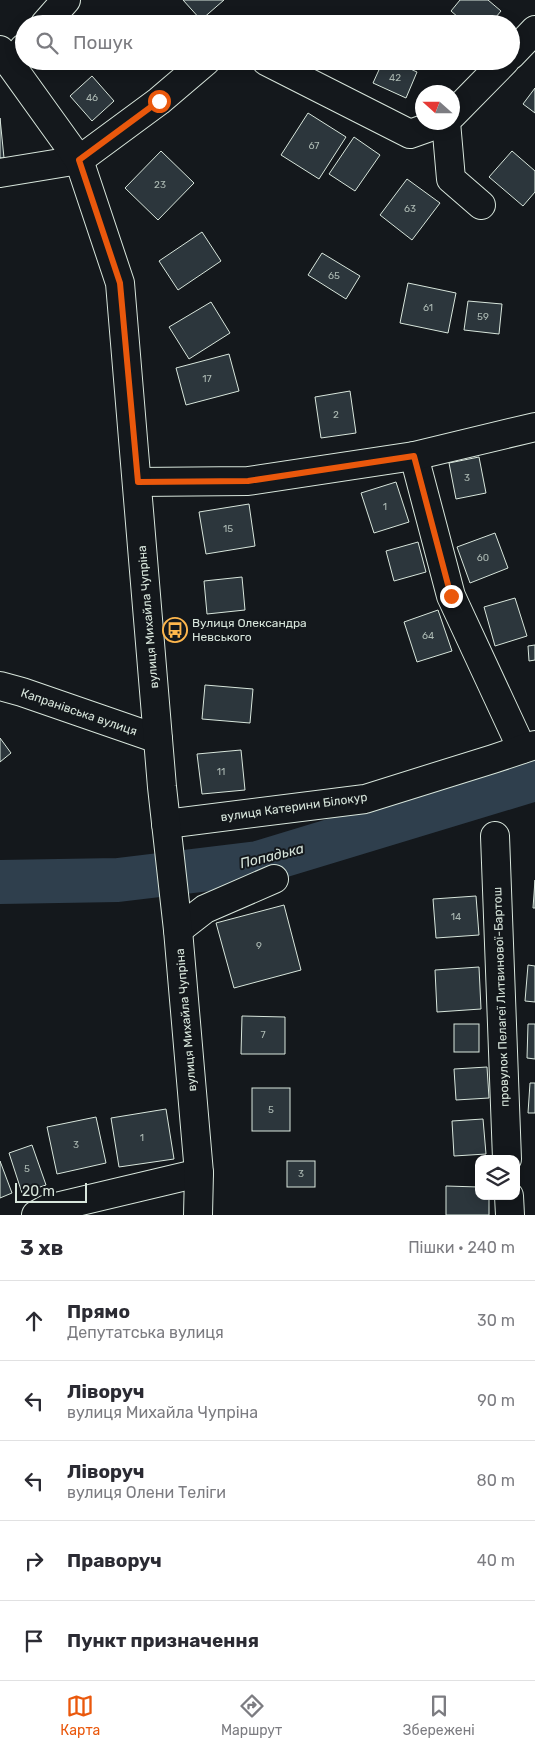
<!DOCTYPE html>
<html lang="uk">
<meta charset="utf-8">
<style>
:root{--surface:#fff;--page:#f7f7f7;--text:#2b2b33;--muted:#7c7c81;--line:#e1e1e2;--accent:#ea580c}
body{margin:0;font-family:Rubik,sans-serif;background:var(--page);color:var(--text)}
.controls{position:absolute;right:15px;bottom:15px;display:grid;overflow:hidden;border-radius:10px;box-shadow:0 2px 12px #0003}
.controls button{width:45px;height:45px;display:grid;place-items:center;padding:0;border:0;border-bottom:1px solid var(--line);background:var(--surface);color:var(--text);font:25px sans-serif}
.compass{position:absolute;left:415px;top:85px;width:45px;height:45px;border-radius:50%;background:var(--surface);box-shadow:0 2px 12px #0003;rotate:291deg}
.scale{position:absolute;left:15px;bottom:12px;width:72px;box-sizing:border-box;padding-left:5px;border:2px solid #d8e6dc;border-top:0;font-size:14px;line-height:18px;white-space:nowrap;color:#d8e6dc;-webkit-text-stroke:4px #14181c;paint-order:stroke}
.stop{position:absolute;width:15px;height:15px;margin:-11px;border:4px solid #ea580c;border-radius:50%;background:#fff}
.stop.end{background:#ea580c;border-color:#fff;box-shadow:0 1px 5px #0008}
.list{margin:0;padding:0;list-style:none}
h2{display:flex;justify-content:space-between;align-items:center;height:65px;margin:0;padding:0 20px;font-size:21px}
h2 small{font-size:16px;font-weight:400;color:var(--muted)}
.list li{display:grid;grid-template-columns:32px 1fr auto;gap:15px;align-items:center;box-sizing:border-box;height:80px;padding:0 20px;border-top:1px solid var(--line)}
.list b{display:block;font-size:19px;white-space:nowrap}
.list p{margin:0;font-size:16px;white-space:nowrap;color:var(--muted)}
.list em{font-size:16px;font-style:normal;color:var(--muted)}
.icon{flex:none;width:28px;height:28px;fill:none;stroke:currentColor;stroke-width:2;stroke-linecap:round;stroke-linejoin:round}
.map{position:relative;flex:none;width:535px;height:1215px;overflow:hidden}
.search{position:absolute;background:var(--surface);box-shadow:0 2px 12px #0003;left:15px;right:15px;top:15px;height:55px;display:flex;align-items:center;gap:12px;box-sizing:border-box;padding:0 18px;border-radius:28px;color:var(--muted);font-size:19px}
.sheet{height:465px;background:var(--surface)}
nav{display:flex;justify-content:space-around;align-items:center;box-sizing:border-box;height:70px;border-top:1px solid var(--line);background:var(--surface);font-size:14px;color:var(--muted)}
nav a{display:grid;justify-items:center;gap:2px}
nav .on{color:var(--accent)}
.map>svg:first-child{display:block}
</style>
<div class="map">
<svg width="535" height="1215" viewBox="0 0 535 1215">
<rect width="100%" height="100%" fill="#14181c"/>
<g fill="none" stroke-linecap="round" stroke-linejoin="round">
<!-- river -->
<polyline stroke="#2f3f4d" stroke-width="44" points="0,882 118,880 258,863 535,779"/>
</g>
<!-- building -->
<g fill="#2c363c" stroke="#d8e6dc">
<polygon points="183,0 224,0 201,20"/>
<polygon points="460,0 488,0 501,11 490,24 466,24 451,11"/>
<polygon points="410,16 425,24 406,24"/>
<polygon points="383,61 393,61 417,72 406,98 373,83"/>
<polygon points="92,76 114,101 92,121 70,96"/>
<polygon points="535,88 535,113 523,104"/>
<polygon points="308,113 346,137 319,179 281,155"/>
<polygon points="0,118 4,158 0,158"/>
<polygon points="354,137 380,155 355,191 329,174"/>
<polygon points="161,151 194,183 158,220 125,188"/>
<polygon points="512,151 535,171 535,192 523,206 489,177"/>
<polygon points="407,179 440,203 412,240 380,215"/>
<polygon points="202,232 221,261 178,290 159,261"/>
<polygon points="322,253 360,276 346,299 308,275"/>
<polygon points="408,283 456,293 448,333 400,323"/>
<polygon points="468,301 502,304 499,334 464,330"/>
<polygon points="211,302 230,333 189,359 169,327"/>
<polygon points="229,354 239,391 186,405 176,368"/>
<polygon points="350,391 356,433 321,438 315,397"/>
<polygon points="479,457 486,493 456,499 449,463"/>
<polygon points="396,482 409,522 374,533 361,493"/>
<polygon points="249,504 255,546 206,554 199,512"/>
<polygon points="495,533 508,568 470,583 457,547"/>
<polygon points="418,542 426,572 394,581 386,551"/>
<polygon points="242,577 245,610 207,614 204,581"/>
<polygon points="515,598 527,636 495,646 484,607"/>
<polygon points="438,610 452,651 417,662 404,622"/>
<polygon points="535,645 535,660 529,661 528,646"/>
<polygon points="205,685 253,689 250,723 202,719"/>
<polygon points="0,738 11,753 0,762"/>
<polygon points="241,750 245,790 202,794 197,754"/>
<polygon points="535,880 535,908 533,908"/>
<polygon points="476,896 479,935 436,938 433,899"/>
<polygon points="284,905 301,970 234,988 216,923"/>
<polygon points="528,965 535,966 535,1002 525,1001"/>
<polygon points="479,967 481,1009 437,1012 435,970"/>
<polygon points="242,1016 285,1017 285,1054 241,1054"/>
<rect x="454" y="1024" width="25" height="28"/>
<polygon points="528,1024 535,1024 535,1059 527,1058"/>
<polygon points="487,1067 489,1098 456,1100 454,1069"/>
<polygon points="530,1083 535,1083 535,1113 528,1113"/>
<rect x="252" y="1088" width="38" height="43"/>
<polygon points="166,1109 174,1159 119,1167 111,1118"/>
<polygon points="96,1117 106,1163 57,1174 47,1127"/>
<polygon points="483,1119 486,1154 454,1156 452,1121"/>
<polygon points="32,1145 46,1185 22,1193 9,1153"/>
<polygon points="0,1161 12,1193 0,1198"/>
<rect x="287" y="1161" width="28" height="26"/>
<polygon points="446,1186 479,1187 479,1196 489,1196 489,1215 446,1215"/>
</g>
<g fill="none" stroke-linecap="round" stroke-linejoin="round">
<defs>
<g id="minor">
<polyline points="45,24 66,0"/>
<polyline points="511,55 535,30"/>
<polyline points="266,61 410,134 444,122"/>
<polyline points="10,64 24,48"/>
<polyline points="452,115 505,61"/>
<polyline points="446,122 451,179 481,205"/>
<polyline points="0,173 79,160 159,101 206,61"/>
<polyline points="414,456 451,596 522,749"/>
<polyline points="137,482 248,481 414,456 535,427"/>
<polyline points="0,686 22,692 158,739"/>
<polyline points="166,824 365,799 493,759 535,745"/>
<polyline points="495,836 507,1159"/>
<polyline points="178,930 205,909 274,879"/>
<polyline points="509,1196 510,1215"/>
<polyline points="36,1215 47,1209 199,1173"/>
</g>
<polyline id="major" points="0,50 79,160 120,283 162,787 178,930 199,1173 198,1215"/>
</defs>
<!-- minor casing -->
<use href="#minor" stroke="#d8e6dc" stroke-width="30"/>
<!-- major casing -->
<use href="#major" stroke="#d8e6dc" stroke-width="30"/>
<!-- minor -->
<use href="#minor" stroke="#14181c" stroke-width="28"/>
<!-- major -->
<use href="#major" stroke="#14181c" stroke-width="28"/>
</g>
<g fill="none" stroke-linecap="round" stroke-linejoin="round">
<!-- route -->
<polyline stroke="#ea580c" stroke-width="6" points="159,101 79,160 120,283 138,482 248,481 414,456 451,596"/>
</g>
<!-- icons -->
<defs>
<symbol id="bus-ring" viewBox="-11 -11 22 22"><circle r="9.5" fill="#14181c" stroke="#ffb74d" stroke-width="1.5"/><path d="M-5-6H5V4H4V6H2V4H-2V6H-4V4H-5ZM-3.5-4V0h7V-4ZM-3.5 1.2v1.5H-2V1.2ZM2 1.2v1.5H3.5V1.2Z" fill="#ffb74d"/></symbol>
</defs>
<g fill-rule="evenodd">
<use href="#bus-ring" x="161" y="616" width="28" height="28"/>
</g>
<g text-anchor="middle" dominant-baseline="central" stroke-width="4" stroke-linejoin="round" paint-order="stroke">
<!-- number labels -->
<g font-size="10" fill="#adbab4">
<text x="395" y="78">42</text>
<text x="92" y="98">46</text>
<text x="314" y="146">67</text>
<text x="160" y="185">23</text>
<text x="410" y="209">63</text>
<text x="334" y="276">65</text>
<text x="428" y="308">61</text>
<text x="483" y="317">59</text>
<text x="207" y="379">17</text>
<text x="336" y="415">2</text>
<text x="467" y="478">3</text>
<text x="385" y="507">1</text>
<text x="228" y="529">15</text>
<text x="483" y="558">60</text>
<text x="428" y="636">64</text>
<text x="221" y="772">11</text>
<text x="456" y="917">14</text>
<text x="259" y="946">9</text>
<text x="263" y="1035">7</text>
<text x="271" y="1110">5</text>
<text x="142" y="1138">1</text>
<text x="76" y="1145">3</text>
<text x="27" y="1169">5</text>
<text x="301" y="1174">3</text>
</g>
<!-- street labels -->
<g font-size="12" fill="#d8e6dc" stroke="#14181c">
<text transform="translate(148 617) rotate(-95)">вулиця Михайла Чупріна</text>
<text transform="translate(79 712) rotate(19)">Капранівська вулиця</text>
<text transform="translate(294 807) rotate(-8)">вулиця Катерини Білокур</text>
<text transform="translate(501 997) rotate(-92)">провулок Пелагеї Литвинової-Бартош</text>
<text transform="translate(186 1020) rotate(-95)">вулиця Михайла Чупріна</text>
</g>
<!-- poi labels -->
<g font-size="12" fill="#d8e6dc" stroke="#14181c" text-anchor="start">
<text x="192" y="623">Вулиця Олександра<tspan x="192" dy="14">Невського</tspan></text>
</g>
<!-- water labels -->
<g font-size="14" font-style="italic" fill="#d8e6dc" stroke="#14181c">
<text transform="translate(272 856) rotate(-14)">Попадька</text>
</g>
</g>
</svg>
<div class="controls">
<button><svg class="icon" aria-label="layers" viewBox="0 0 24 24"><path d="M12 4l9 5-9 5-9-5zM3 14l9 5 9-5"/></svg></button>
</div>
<svg class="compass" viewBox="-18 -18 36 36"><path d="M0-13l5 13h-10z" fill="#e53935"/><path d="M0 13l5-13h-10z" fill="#7c7c81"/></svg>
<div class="scale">20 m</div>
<div class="stop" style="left:159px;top:101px"></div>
<div class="stop end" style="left:451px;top:596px"></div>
<div class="search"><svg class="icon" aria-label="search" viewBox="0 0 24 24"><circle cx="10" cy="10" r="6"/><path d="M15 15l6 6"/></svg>Пошук</div>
</div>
<section class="sheet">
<h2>3 хв<small>Пішки · 240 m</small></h2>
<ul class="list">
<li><svg class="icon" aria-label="ahead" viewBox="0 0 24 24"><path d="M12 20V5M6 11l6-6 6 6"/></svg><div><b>Прямо</b><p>Депутатська вулиця</p></div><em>30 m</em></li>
<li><svg class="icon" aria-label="left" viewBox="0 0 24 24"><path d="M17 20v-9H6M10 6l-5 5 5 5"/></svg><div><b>Ліворуч</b><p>вулиця Михайла Чупріна</p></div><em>90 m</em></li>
<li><svg class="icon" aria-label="left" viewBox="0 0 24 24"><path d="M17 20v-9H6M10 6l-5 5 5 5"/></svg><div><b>Ліворуч</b><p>вулиця Олени Теліги</p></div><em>80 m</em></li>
<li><svg class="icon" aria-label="right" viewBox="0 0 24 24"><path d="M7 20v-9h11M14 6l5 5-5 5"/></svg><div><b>Праворуч</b></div><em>40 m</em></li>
<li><svg class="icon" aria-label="arrive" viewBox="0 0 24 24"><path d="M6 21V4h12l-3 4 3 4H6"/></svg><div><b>Пункт призначення</b></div></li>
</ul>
</section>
<nav>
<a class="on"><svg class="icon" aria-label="map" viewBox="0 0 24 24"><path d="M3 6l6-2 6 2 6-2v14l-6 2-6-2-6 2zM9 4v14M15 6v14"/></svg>Карта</a>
<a><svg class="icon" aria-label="directions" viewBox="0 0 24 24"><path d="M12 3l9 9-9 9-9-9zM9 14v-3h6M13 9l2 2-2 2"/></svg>Маршрут</a>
<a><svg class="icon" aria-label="saved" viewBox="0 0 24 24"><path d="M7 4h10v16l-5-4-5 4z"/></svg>Збережені</a>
</nav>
